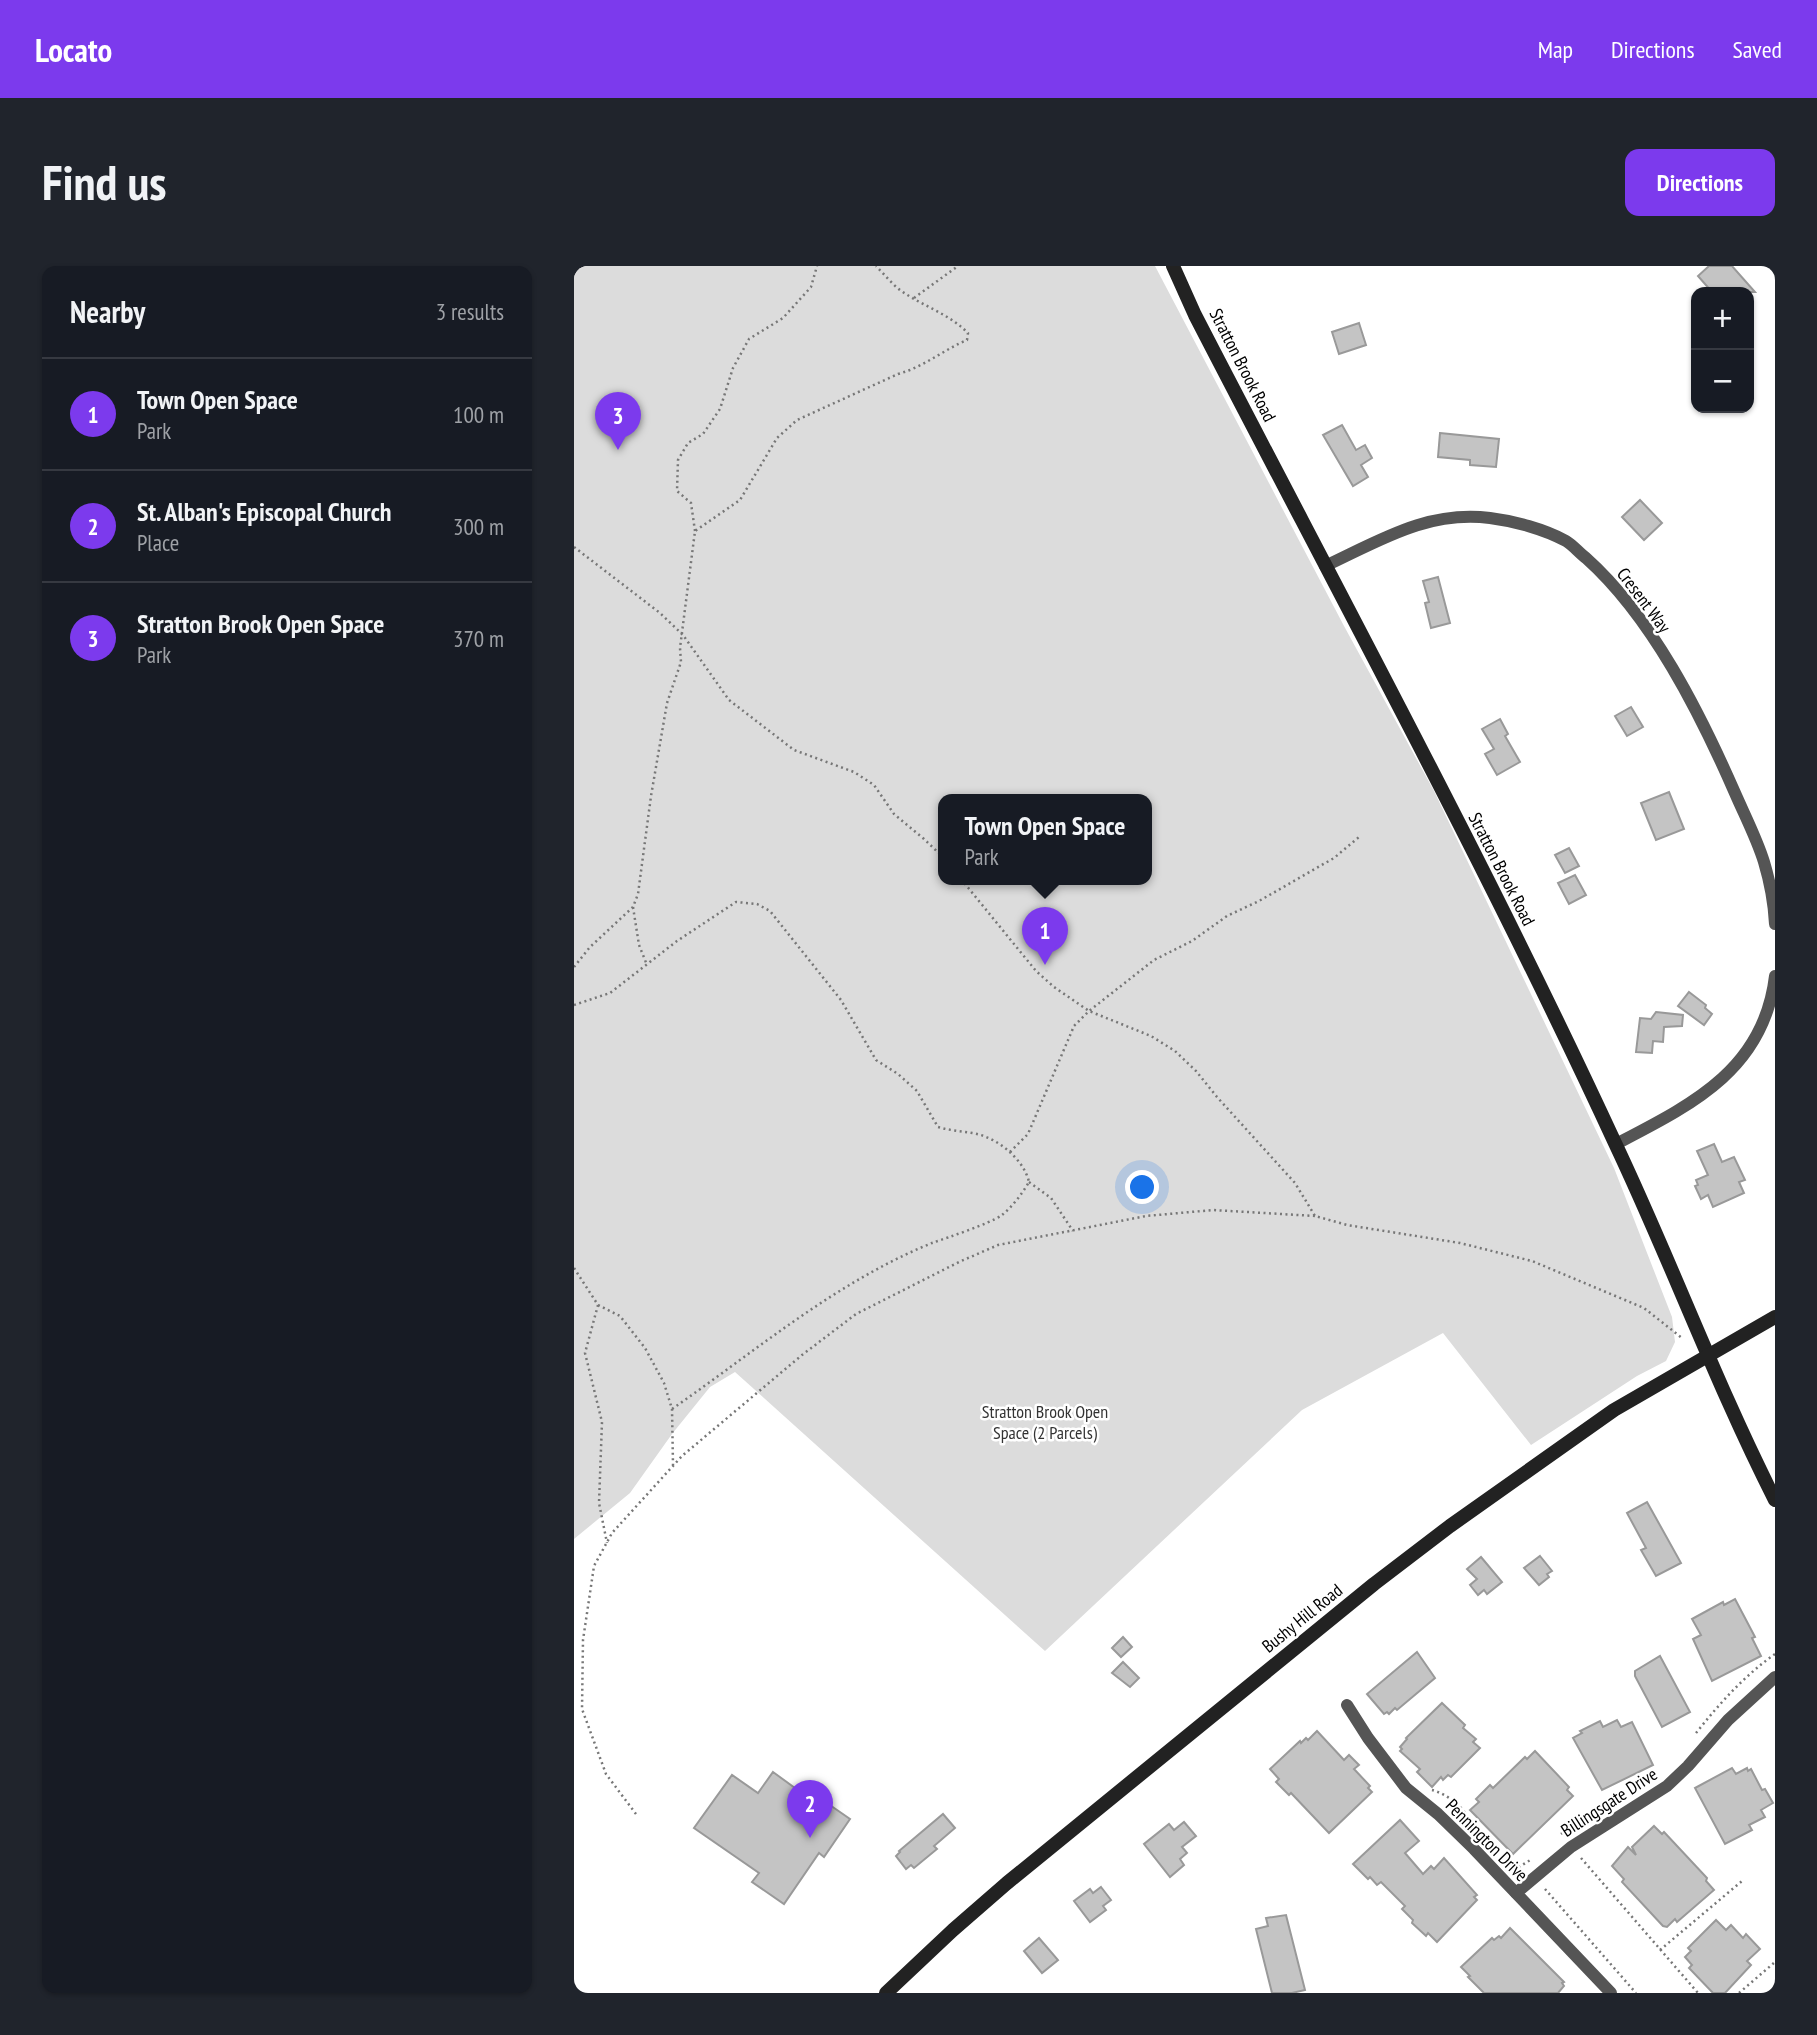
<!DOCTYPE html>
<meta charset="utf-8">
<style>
:root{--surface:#171b24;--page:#20242c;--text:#f1f3f6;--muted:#9ea1a6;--line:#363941;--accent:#7c3aed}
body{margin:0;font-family:"PT Sans Narrow",sans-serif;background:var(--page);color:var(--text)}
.controls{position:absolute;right:21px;top:21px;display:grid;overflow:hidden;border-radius:14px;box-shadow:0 2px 5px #0004}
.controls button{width:63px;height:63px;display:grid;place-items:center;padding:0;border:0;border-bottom:2px solid var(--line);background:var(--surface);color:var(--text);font:35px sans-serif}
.you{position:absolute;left:569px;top:922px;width:24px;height:24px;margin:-18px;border:5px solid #fff;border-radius:50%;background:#1a73e8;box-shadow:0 0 0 10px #1a73e833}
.badge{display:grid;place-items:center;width:46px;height:46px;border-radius:50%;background:var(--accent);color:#fff;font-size:23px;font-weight:700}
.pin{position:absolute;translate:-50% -58px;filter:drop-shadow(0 2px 4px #0008)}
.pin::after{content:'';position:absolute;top:37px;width:24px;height:21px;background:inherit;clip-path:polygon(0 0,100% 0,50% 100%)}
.popup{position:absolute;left:364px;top:528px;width:214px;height:91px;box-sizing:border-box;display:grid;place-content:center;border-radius:14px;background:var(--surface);filter:drop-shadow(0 2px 5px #0005);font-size:23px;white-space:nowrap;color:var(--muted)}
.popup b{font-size:26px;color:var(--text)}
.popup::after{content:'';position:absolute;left:50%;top:100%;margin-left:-14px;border:14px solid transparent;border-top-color:var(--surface)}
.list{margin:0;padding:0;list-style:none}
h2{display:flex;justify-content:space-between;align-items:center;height:91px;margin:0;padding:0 28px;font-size:30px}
h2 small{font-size:23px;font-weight:400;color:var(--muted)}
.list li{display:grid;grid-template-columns:46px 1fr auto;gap:21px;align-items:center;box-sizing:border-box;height:112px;padding:0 28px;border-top:2px solid var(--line)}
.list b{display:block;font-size:26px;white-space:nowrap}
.list p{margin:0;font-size:23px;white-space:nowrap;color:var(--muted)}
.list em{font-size:23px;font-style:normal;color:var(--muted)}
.map{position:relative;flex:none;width:1201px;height:1727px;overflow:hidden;border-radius:14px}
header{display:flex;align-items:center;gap:42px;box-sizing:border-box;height:98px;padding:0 35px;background:var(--accent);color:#fff}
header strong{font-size:33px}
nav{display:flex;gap:38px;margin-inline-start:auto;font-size:24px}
.intro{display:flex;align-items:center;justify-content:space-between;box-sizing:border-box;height:168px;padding:0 42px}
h1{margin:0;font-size:49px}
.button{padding:18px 32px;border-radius:14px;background:var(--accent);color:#fff;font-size:24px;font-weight:700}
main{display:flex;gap:42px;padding:0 42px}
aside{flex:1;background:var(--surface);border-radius:14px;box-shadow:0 2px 5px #0004}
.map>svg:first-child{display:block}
</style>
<header>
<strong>Locato</strong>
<nav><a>Map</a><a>Directions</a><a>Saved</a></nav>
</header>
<div class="intro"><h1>Find us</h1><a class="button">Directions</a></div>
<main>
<aside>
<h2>Nearby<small>3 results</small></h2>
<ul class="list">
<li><span class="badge">1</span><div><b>Town Open Space</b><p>Park</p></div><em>100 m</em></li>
<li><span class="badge">2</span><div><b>St. Alban's Episcopal Church</b><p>Place</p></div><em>300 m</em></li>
<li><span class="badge">3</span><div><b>Stratton Brook Open Space</b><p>Park</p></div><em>370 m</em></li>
</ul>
</aside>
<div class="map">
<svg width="1201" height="1727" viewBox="0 0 1201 1727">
<rect width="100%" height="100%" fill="#fff"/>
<!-- green -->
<path fill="#dcdcdc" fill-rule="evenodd" d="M0 0H581L770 360 860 525 1040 902 1098 1051 1101 1076 1092 1095 1063 1110 957 1179 869 1067 728 1144 471 1385 161 1106 136 1121 98 1168 56 1227 0 1273ZM370 533H572V613H370Z"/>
<!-- building -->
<g fill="#c4c4c4" stroke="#999" stroke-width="2">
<polygon points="1135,0 1158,0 1181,26 1138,26 1124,10"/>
<polygon points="785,57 792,79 765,88 758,66"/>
<polygon points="768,159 782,184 791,179 798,192 787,199 794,211 779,220 749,169"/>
<polygon points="866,167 925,173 922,201 896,199 896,194 864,191"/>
<polygon points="1066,234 1088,257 1070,274 1048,251"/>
<polygon points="864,311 876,357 857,362 851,337 855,336 849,315"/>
<polygon points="1057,441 1069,461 1053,470 1041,450"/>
<polygon points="926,453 934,468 931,470 946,496 923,509 911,488 920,483 908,463"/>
<polygon points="1095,526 1110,563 1082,574 1067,537"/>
<polygon points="995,582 1005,600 991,607 981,589"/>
<polygon points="1001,609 1012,629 995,638 984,617"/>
<polygon points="1115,726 1132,739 1131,742 1138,748 1130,759 1104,740"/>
<polygon points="1082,746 1109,749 1108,760 1090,761 1089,776 1079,775 1078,787 1062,786 1066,752 1077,753"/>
<polygon points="1140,878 1148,896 1160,891 1171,914 1165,916 1170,927 1139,941 1134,929 1127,933 1121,920 1124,919 1122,914 1134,909 1123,885"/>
<polygon points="1073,1236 1107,1297 1082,1310 1067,1284 1072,1282 1053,1247"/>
<polygon points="966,1290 978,1305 973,1308 975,1311 965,1319 950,1302"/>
<polygon points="907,1291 928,1316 913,1328 910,1324 904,1329 896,1319 903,1313 893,1303"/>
<polygon points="1161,1333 1181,1371 1178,1372 1187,1390 1138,1415 1119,1373 1127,1369 1118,1353 1149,1336 1150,1339"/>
<polygon points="549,1371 558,1381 547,1391 538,1382"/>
<polygon points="843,1386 861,1412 823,1444 821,1442 815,1448 813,1446 810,1448 793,1428"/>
<polygon points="1086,1390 1116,1446 1088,1461 1061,1410 1061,1405"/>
<polygon points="549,1396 565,1412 556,1421 538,1407"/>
<polygon points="868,1437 891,1459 889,1462 902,1473 899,1476 906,1482 877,1511 874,1509 869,1514 867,1511 858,1521 843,1506 846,1503 826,1485 828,1483 826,1481 833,1473 832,1472"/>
<polygon points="1043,1454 1047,1461 1058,1456 1079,1499 1028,1524 999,1472 1008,1467 1006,1465 1026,1455 1029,1461"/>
<polygon points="743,1465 770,1494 775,1489 785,1499 780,1503 796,1520 794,1522 798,1526 755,1567 717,1527 715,1529 702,1516 705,1513 696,1503 726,1475 727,1477 732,1472 734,1474"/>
<polygon points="961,1485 995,1521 993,1524 999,1530 939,1588 896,1544 905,1536 902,1533 916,1519 919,1522 951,1491 953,1493"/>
<polygon points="1158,1502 1162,1508 1173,1502 1174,1505 1177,1503 1188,1524 1191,1523 1199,1537 1187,1544 1191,1551 1175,1559 1178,1564 1151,1578 1121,1522"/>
<polygon points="199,1506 236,1533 240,1528 276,1553 250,1591 245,1587 210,1638 178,1616 185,1607 120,1562 158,1509 184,1527"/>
<polygon points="369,1548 381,1562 360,1580 363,1583 340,1602 337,1599 332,1603 322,1590 326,1586 325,1585"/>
<polygon points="826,1554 845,1575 831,1587 849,1608 857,1600 860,1603 870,1592 903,1629 900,1631 903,1634 863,1676 854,1667 852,1670 838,1657 839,1654 828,1643 831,1640 807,1616 803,1619 796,1611 794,1613 779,1598"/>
<polygon points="610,1556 622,1570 608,1581 613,1587 606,1593 610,1599 596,1611 570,1578 595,1558 600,1564"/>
<polygon points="1080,1560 1088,1568 1090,1566 1133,1612 1132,1615 1140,1624 1103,1656 1101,1653 1093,1661 1089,1660 1048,1616 1050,1613 1038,1600 1054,1581 1062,1589 1058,1581"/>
<polygon points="527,1621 537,1634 529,1640 532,1644 516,1656 500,1635 516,1623 519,1627"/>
<polygon points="712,1649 731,1724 718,1727 698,1727 682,1663 694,1660 692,1652"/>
<polygon points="1142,1654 1152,1664 1157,1659 1169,1672 1172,1668 1186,1683 1173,1695 1177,1699 1151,1727 1139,1727 1115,1702 1118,1699 1111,1691 1117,1685 1114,1682"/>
<polygon points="936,1662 990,1716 988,1717 990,1720 984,1727 910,1727 894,1711 896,1710 887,1701 918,1672 920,1674 925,1670 927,1672"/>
<polygon points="465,1672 484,1694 468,1707 450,1685"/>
</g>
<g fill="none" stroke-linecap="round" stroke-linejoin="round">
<!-- path -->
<g stroke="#777" stroke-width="2.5" stroke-dasharray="2 3.5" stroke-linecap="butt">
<polyline points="340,32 384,0"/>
<polyline points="121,265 117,237 103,225 104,194 114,177 129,168 146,143 159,102 175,73 209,52 237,21 243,0"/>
<polyline points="0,281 86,347 109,369 155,434 220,484 280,506 300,519 320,548 350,573 370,592"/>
<polyline points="387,613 462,705 480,721 515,745 577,770 601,785 622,805 643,831 721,917 741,950 773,959 886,977 958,995 1070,1042 1108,1072"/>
<polyline points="59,641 65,679 73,699"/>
<path d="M0 701 16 681 59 641 64 628 77 530 93 437 107 396 106 382 121 265 166 234 203 172 223 154 324 108C350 101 369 84 393 74L394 67C374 47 348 40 326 24 318 18 310 8 302 0"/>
<path d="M0 739 36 727 103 675 162 636 183 638 196 645 267 734 302 794 324 808 343 825 364 861C377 865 390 865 403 868 425 873 450 894 455 916 448 928 438 941 428 949 415 958 375 971 358 977 262 1016 183 1084 98 1143"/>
<polyline points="436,886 454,868 500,760 515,745 580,694 618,675 653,650 685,635 760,592 785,571"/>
<polyline points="455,916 477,932 499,965"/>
<polyline points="0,1002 24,1039 11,1087 28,1156 25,1237 33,1277"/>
<polyline points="24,1039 46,1050 71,1082 90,1117 98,1143 99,1199"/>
<path d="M1122 1467C1146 1437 1170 1410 1201 1388"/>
<path d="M858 1524C873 1528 892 1542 896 1557"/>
<polyline points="1022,1547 1034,1539"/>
<polyline points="62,1548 32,1508 8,1443 9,1374 20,1300 38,1267 108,1190 228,1089 282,1048 385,996 424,979 572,950 639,944 741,950"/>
<polyline points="987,1568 1000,1558 1017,1550"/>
<polyline points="1007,1592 1124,1727"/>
<polyline points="939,1602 945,1601 958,1593"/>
<polyline points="971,1623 1062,1727"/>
<polyline points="1086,1684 1168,1615"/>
<polyline points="1165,1727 1201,1696"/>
</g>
<!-- street -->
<g stroke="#555" stroke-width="12">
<path d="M751 300C805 275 853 244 916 252 940 255 970 263 992 275 999 279 1005 287 1012 292 1078 351 1126 447 1161 527 1171 550 1183 573 1190 596 1196 616 1200 638 1201 658"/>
<path d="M1042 878C1117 839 1190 804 1201 710"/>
<polyline points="773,1439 794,1472 832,1522 864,1548 900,1583 1037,1727"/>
<polyline points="942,1627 997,1581 1093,1520 1114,1500 1154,1454 1201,1411"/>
</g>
<!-- secondary -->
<g stroke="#222" stroke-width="14">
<path d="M599 0 621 49C763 324 911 596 1041 877 1097 995 1142 1118 1201 1234"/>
<polyline points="312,1727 379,1664 433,1617 800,1318 876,1260 1040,1144 1201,1051"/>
</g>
</g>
<g text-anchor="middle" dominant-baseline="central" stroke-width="5" stroke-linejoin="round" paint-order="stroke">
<!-- street labels -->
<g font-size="18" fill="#000" stroke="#fff">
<text transform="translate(669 99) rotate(63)">Stratton Brook Road</text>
<text transform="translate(1070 334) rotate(53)">Cresent Way</text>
<text transform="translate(928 603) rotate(63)">Stratton Brook Road</text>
<text transform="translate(728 1352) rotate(-39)">Bushy Hill Road</text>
<text transform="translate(1035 1536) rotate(-33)">Billingsgate Drive</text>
<text transform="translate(913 1574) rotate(45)">Pennington Drive</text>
</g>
<!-- park labels -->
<g font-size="18" fill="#333" stroke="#fff">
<text x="471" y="1145">Stratton Brook Open<tspan x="471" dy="21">Space (2 Parcels)</tspan></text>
</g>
</g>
</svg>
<div class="controls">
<button>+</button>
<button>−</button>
</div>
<div class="you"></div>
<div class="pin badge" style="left:471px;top:699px">1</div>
<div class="popup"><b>Town Open Space</b>Park</div>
<div class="pin badge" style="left:236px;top:1572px">2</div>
<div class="pin badge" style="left:44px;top:184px">3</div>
</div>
</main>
